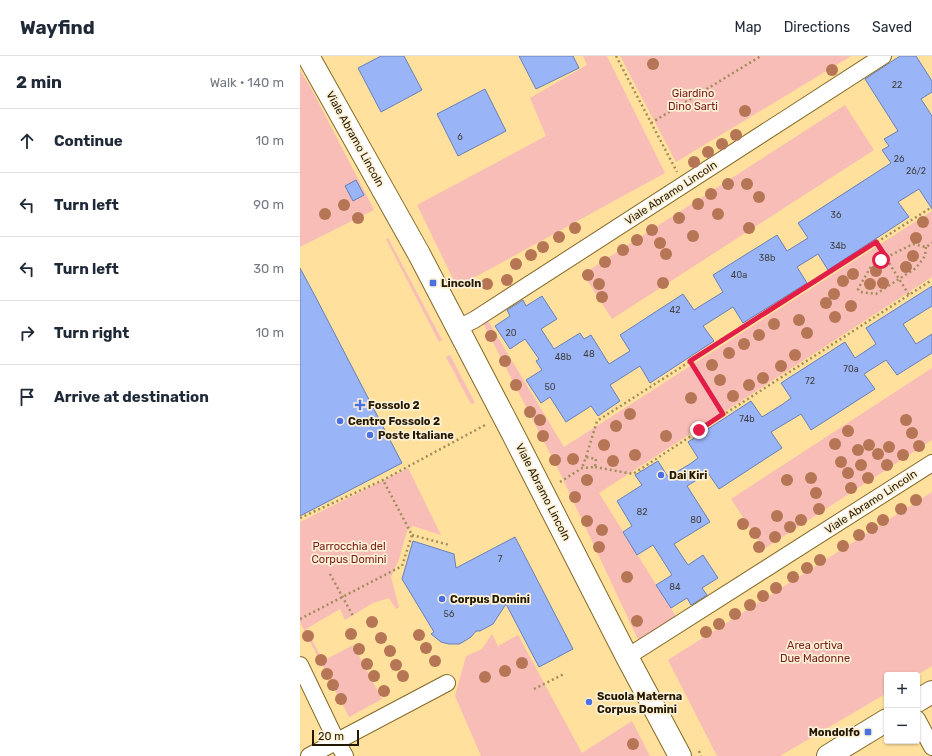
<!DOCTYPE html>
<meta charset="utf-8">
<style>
:root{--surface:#fff;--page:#f2f2f3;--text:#1f2937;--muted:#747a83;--line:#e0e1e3}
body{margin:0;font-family:Rubik,sans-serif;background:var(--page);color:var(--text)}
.controls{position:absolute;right:12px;bottom:12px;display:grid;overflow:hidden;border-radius:4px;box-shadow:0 1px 3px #0004}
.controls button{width:36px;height:36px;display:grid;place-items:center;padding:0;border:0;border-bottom:1px solid var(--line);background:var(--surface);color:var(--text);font:20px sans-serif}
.scale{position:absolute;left:12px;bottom:10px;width:47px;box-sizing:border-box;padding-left:4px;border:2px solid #231800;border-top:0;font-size:11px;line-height:14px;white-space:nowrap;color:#231800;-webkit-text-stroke:3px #fcf1d7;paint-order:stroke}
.stop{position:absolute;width:12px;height:12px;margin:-9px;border:3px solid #e11d48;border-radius:50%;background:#fff}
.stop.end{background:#e11d48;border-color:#fff;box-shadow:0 1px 4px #0008}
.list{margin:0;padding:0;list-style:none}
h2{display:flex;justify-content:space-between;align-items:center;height:52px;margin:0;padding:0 16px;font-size:17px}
h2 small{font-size:13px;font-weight:400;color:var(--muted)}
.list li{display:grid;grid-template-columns:26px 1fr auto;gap:12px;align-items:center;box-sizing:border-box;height:64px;padding:0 16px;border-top:1px solid var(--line)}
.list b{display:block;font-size:15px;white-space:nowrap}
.list em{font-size:13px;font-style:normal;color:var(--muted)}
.icon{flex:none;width:22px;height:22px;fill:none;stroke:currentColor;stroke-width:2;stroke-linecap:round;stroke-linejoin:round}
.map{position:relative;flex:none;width:632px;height:700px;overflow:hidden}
header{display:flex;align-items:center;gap:24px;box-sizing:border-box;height:56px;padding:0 20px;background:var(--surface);border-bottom:1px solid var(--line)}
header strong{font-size:19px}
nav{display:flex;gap:22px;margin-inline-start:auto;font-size:14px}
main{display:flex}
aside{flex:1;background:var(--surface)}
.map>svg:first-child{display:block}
</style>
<header>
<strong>Wayfind</strong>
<nav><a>Map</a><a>Directions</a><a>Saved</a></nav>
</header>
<main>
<aside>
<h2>2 min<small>Walk · 140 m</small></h2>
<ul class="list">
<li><svg class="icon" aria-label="ahead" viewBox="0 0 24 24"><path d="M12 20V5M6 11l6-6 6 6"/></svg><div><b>Continue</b></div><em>10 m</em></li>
<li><svg class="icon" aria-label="left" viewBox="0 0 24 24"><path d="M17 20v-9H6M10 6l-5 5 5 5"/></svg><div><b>Turn left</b></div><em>90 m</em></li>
<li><svg class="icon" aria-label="left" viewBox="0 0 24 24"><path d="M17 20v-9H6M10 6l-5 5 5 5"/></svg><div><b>Turn left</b></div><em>30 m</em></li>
<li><svg class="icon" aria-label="right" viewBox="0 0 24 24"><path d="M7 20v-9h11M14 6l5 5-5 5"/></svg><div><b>Turn right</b></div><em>10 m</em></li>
<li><svg class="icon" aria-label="arrive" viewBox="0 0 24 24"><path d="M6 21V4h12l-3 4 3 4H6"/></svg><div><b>Arrive at destination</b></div></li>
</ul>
</aside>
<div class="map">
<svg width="632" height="700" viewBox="0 0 632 700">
<rect width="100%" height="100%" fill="#ffe19d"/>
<!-- green -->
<g fill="#f7bdb6">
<polygon points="283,0 307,0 365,117 157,231 117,149 246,80 230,42 287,9"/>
<polygon points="320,0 551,0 376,106"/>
<polygon points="0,14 11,32 74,154 0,191"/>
<polygon points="545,49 574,94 312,263 283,218"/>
<polygon points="632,155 632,221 299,437 380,567 342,592 260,417 183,267 185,260 264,391"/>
<polygon points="88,182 142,284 139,286 86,183"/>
<polygon points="150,299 175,347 171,348 146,301"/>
<polygon points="632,312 632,384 464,493 431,443"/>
<polygon points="108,412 141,479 113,470 107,475 99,503 91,521 99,551 96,553 89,542 73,547 45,564 40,553 6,573 23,605 53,589 82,643 49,661 0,566 0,466"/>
<polygon points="632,436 632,610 617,619 587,619 587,637 480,700 417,700 368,604"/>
<polygon points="192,578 198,590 218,579 282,697 332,665 350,700 181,700 155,640 166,600 182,593"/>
</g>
<!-- building -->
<g fill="#9ab5f7" stroke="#687fb8">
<polygon points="81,0 104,0 122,34 81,56 58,12"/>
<polygon points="219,0 273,0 279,12 236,33"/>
<polygon points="600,0 616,0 632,25 632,36 621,43 632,60 632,153 619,133 598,146 609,161 528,214 518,198 497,211 507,227 443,267 433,251 414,263 403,270 414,285 350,327 340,310 310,329 320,345 298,360 291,350 266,366 250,341 241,347 226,324 242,314 236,305 239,303 225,283 210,293 195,270 210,260 207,254 223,244 226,250 242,240 257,263 241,273 254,293 280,277 284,283 291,279 309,308 330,295 320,279 343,264 383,238 394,254 402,249 423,236 413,219 477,179 487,195 508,182 498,167 591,107 582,94 589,90 584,83 598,75 565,23"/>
<polygon points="185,33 206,75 158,100 137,58"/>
<polygon points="56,124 64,139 53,145 45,130"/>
<polygon points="0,212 14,238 102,407 0,460"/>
<polygon points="632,230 632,250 603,268 616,288 632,278 632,297 597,319 586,304 564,318 575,333 511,374 501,358 471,376 482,392 419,433 408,417 387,430 410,466 374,488 388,509 403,499 418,522 402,532 407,539 391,549 387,542 371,552 356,529 372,519 353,489 337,499 323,476 332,470 317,445 342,429 335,419 358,405 368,421 390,408 398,402 388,386 451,345 462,361 483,348 491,342 481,327 545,286 555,302 576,288 566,272"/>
<polygon points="215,481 273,593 239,611 206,548 193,568 180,575 176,575 171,581 163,586 159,588 149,588 141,586 131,578 134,576 102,523 113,485 154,498 156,512"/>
</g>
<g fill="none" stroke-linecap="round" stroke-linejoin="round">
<defs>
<g id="street">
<polyline points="158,272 174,264 583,0"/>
<polyline points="327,601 632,407"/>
<polyline points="0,609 37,686 45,700"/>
<polyline points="617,663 632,691"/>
<polyline points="9,700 147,627"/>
</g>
<g id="secondary">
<polyline points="8,0 119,198 215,382 327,601 380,700"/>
<polyline points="617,645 632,636"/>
<polyline points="528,700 587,664"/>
</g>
</defs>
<!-- street casing -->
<use href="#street" stroke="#846925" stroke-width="18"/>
<!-- secondary casing -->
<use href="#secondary" stroke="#846925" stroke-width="24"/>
<!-- path -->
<g stroke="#a38d5b" stroke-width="2.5" stroke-dasharray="2 3" stroke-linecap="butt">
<polyline points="316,0 377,116"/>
<polyline points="351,67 461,0"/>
<polyline points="576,186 609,239"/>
<polyline points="626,191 625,200 616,212 576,238 560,236 558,233 570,212 581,204 613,188 626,191 632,187"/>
<polyline points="390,305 423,359"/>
<polyline points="286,401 297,365 632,151"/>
<polyline points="295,411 333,418 423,359 632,224"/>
<polyline points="260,426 282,412 295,411 296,403 286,401 282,412"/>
<polyline points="0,462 83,424 187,368"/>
<polyline points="112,479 149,489"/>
<polyline points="30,518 53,560"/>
<polyline points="0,563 102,510 112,479 83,424"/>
<polyline points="234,633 264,618"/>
<polyline points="399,695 401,700"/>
</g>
<!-- street -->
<use href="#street" stroke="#fff" stroke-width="16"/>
<!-- secondary -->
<use href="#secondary" stroke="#fff" stroke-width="22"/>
</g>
<!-- trees -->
<g fill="#b67554">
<circle cx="353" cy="8" r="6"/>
<circle cx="532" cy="14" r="6"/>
<circle cx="445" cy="55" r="6"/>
<circle cx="436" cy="79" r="6"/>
<circle cx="422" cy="88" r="6"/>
<circle cx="408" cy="96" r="6"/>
<circle cx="394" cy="106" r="6"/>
<circle cx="428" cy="128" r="6"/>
<circle cx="447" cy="128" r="6"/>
<circle cx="411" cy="138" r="6"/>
<circle cx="459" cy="141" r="6"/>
<circle cx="398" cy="148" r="6"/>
<circle cx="44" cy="149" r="6"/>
<circle cx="25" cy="158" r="6"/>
<circle cx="418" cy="158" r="6"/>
<circle cx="58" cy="162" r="6"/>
<circle cx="379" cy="162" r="6"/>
<circle cx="623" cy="166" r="6"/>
<circle cx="275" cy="172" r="6"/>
<circle cx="449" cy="172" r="6"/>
<circle cx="352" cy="174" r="6"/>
<circle cx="393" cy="180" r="6"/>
<circle cx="259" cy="181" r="6"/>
<circle cx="616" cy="182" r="6"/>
<circle cx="337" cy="184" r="6"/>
<circle cx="360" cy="187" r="6"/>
<circle cx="243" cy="191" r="6"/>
<circle cx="323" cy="194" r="6"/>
<circle cx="366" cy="198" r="6"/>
<circle cx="231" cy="199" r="6"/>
<circle cx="613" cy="200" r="6"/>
<circle cx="305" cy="206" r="6"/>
<circle cx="216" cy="208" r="6"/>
<circle cx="606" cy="211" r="6"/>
<circle cx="576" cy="215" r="6"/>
<circle cx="553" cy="218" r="6"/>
<circle cx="288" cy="219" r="6"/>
<circle cx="207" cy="224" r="6"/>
<circle cx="543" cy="225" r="6"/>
<circle cx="363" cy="227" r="6"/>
<circle cx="583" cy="227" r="6"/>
<circle cx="187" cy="228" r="6"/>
<circle cx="299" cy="228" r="6"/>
<circle cx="570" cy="228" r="6"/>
<circle cx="534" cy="238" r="6"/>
<circle cx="302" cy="241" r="6"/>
<circle cx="526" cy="247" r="6"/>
<circle cx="551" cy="250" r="6"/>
<circle cx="535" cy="261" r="6"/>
<circle cx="499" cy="264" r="6"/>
<circle cx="474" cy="268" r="6"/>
<circle cx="507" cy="277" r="6"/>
<circle cx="459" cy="279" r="6"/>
<circle cx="191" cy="280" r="6"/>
<circle cx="444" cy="288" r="6"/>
<circle cx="429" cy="297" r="6"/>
<circle cx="495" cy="299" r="6"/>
<circle cx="205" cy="305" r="6"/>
<circle cx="412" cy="309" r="6"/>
<circle cx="481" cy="310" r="6"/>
<circle cx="463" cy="322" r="6"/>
<circle cx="420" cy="324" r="6"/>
<circle cx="216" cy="329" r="6"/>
<circle cx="449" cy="329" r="6"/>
<circle cx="433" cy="340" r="6"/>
<circle cx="391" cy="342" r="6"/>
<circle cx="230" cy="356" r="6"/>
<circle cx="330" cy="358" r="6"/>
<circle cx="240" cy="364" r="6"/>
<circle cx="606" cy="364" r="6"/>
<circle cx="316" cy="370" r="6"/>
<circle cx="548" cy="375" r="6"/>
<circle cx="612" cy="377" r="6"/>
<circle cx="243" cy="380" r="6"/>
<circle cx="366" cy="380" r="6"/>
<circle cx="535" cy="388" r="6"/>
<circle cx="304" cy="389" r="6"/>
<circle cx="569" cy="389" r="6"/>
<circle cx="619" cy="390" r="6"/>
<circle cx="589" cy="391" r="6"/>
<circle cx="558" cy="394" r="6"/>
<circle cx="578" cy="398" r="6"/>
<circle cx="335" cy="399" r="6"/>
<circle cx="603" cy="399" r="6"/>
<circle cx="273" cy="403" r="6"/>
<circle cx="255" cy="404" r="6"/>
<circle cx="313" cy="405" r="6"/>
<circle cx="541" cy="406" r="6"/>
<circle cx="561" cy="409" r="6"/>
<circle cx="587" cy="409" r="6"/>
<circle cx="548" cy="417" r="6"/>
<circle cx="511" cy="422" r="6"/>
<circle cx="568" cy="422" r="6"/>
<circle cx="287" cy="424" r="6"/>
<circle cx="487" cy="424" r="6"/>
<circle cx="551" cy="432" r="6"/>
<circle cx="516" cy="437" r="6"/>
<circle cx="275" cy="441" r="6"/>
<circle cx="616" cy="444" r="6"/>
<circle cx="519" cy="453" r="6"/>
<circle cx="601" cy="453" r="6"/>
<circle cx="477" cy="460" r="6"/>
<circle cx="501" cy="464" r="6"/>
<circle cx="583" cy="464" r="6"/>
<circle cx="287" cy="465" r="6"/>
<circle cx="443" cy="468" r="6"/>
<circle cx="490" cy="471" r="6"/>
<circle cx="572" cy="472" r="6"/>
<circle cx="302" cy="474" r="6"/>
<circle cx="455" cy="477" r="6"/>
<circle cx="559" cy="479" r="6"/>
<circle cx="475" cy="481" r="6"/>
<circle cx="543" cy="490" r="6"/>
<circle cx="299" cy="491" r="6"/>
<circle cx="459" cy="491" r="6"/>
<circle cx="520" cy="504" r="6"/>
<circle cx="507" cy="512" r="6"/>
<circle cx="327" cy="521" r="6"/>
<circle cx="493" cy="521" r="6"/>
<circle cx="476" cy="532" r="6"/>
<circle cx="463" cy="540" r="6"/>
<circle cx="450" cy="549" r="6"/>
<circle cx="435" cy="558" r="6"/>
<circle cx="337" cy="565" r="6"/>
<circle cx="72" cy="566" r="6"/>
<circle cx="419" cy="568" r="6"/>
<circle cx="406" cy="576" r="6"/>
<circle cx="51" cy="578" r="6"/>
<circle cx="119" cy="579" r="6"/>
<circle cx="8" cy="580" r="6"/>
<circle cx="81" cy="582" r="6"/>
<circle cx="126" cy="592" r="6"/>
<circle cx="59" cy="593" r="6"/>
<circle cx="90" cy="595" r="6"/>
<circle cx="21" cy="604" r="6"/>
<circle cx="135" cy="605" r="6"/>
<circle cx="222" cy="607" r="6"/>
<circle cx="67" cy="608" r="6"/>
<circle cx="96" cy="609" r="6"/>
<circle cx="205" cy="615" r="6"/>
<circle cx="27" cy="618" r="6"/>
<circle cx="74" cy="620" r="6"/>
<circle cx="103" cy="620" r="6"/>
<circle cx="185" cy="621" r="6"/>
<circle cx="33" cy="629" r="6"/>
<circle cx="84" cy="635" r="6"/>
<circle cx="41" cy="643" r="6"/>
<circle cx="333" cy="688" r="6"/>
</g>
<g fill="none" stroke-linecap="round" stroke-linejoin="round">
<!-- route -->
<polyline stroke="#e11d48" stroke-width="5" points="399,374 423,358 390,305 576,186 586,201 581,204"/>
</g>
<!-- markers -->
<g fill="#4b70e4" stroke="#fcf1d7" stroke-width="1.5">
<rect x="129" y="223" width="8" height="8" rx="2"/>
<path d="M58 343h4v4h4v4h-4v4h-4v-4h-4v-4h4z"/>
<circle cx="40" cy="365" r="4"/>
<circle cx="70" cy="379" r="4"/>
<circle cx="361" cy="419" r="4"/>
<circle cx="142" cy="543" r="4"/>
<circle cx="289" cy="646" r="4"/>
<rect x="564" y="672" width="8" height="8" rx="2"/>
</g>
<g text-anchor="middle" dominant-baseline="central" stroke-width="3.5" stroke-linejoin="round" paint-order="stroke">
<!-- number labels -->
<g font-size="9" fill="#413f3e">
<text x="597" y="29">22</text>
<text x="160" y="81">6</text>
<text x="599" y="103">26</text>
<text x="616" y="115">26/2</text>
<text x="536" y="159">36</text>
<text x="538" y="190">34b</text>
<text x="467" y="202">38b</text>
<text x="439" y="219">40a</text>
<text x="375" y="254">42</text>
<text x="211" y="277">20</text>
<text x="289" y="298">48</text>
<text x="263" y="301">48b</text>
<text x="551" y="313">70a</text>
<text x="510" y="325">72</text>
<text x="250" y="331">50</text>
<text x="447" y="363">74b</text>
<text x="342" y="456">82</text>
<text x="396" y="464">80</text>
<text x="200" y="503">7</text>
<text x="375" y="531">84</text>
<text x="149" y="558">56</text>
</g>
<!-- park labels -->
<g font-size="11" fill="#7a1c19" stroke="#fcf1d7">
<text x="393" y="37">Giardino<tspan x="393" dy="13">Dino Sarti</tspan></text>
<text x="49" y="490">Parrocchia del<tspan x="49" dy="13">Corpus Domini</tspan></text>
<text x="515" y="589">Area ortiva<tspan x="515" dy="13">Due Madonne</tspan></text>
</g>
<!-- street labels -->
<g font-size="11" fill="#231800" stroke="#fcf1d7">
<text transform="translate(55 83) rotate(61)">Viale Abramo Lincoln</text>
<text transform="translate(371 137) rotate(-33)">Viale Abramo Lincoln</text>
<text transform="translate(243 436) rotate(63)">Viale Abramo Lincoln</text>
<text transform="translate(571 446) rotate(-33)">Viale Abramo Lincoln</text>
</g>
<!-- poi labels -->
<g font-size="11" font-weight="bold" fill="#231800" stroke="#fcf1d7" text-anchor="start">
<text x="141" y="227">Lincoln</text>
<text x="68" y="349">Fossolo 2</text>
<text x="48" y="365">Centro Fossolo 2</text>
<text x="78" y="379">Poste Italiane</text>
<text x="369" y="419">Dai Kiri</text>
<text x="150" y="543">Corpus Domini</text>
<text x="297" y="640">Scuola Materna<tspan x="297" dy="13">Corpus Domini</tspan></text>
<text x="560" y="676" text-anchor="end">Mondolfo</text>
</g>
</g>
</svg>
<div class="controls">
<button>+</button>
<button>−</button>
</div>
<div class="scale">20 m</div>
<div class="stop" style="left:581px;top:204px"></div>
<div class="stop end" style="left:399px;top:374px"></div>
</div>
</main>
